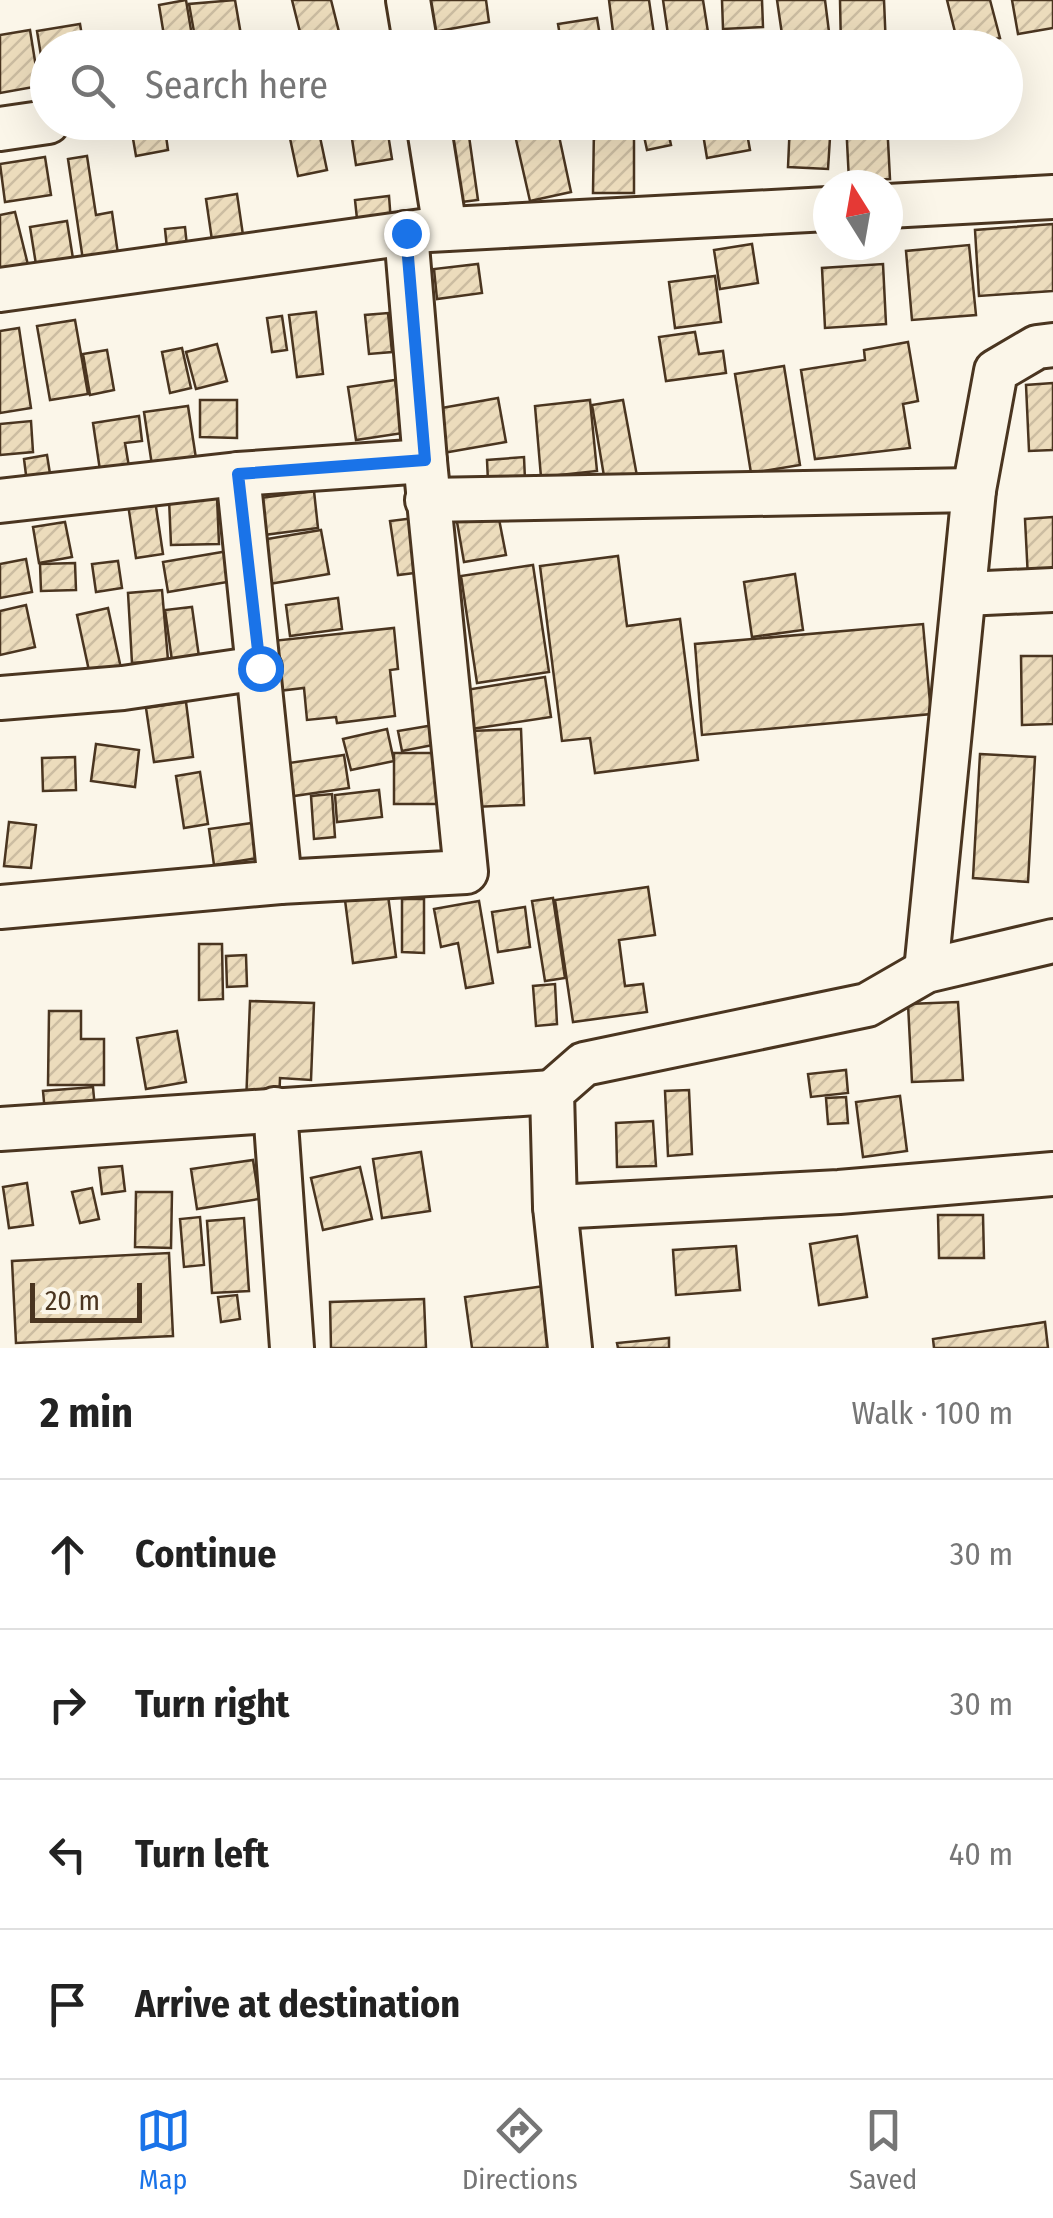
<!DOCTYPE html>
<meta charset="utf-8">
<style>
:root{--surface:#fff;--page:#f6f6f6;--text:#222;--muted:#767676;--line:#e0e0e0;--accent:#1a73e8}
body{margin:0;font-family:"Fira Sans Condensed",sans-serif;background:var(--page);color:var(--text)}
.compass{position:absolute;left:813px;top:170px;width:90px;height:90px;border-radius:50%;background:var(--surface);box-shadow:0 10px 40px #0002;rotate:349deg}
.scale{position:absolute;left:30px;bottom:25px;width:112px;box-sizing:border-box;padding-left:10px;border:5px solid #4a3520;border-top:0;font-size:28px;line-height:35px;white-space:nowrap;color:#4a3520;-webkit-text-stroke:8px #fbf6e9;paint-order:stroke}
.stop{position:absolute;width:30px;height:30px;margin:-22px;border:8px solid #1a73e8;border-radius:50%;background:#fff}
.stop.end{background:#1a73e8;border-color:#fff;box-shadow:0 2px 10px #0008}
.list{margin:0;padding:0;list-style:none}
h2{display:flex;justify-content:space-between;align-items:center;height:130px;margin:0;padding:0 40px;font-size:42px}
h2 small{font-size:32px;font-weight:400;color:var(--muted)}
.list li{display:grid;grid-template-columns:65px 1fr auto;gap:30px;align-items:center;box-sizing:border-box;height:150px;padding:0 40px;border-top:2px solid var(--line)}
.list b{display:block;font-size:38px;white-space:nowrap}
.list em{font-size:32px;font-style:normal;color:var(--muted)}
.icon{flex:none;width:55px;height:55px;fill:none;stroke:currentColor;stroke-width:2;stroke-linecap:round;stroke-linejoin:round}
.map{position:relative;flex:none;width:1053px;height:1348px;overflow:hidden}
.search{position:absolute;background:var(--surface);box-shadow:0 10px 40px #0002;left:30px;right:30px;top:30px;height:110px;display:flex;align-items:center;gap:25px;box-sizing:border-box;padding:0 35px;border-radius:55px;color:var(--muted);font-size:38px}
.sheet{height:730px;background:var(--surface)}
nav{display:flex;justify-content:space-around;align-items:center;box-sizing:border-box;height:140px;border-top:2px solid var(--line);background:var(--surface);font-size:28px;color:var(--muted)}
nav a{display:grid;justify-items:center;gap:5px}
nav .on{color:var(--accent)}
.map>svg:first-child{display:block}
</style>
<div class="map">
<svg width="1053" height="1348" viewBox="0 0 1053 1348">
<defs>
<pattern id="building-hatch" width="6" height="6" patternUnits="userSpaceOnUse" patternTransform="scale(2.5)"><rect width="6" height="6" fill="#ecdcbc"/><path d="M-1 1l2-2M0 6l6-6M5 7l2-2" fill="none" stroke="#ccbda1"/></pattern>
</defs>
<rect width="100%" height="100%" fill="#fbf6e9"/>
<!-- building -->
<g fill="url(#building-hatch)" stroke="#4a3520" stroke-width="2.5">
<polygon points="186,0 194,48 166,48 159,5"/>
<polygon points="235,0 241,35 196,43 189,4"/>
<polygon points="292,0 331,0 343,48 304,48"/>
<polygon points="428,0 486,0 489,22 433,32"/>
<polygon points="609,0 649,0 656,48 615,48"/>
<polygon points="663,0 703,0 710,45 670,48"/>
<polygon points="722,0 762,0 763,27 723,29"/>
<polygon points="777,0 825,0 831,48 784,48"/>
<polygon points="840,0 884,0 886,48 841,48"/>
<polygon points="947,0 990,0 1000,38 959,48"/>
<polygon points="1012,0 1053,0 1053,28 1018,34"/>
<polygon points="597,18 602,48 562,48 558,24"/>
<polygon points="80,24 84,48 48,48 44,74 37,31"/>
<polygon points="30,30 39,86 0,93 0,35"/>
<polygon points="164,122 168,150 136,156 131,127"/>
<polygon points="442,122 467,122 478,200 453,203"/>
<polygon points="512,122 556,122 571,192 530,201"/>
<polygon points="562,122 589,122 589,133 563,135"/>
<polygon points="641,122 666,122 671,145 647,150"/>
<polygon points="701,122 745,122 750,150 707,158"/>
<polygon points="790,122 831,122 828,169 788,167"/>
<polygon points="846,122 887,122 890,179 849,181"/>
<polygon points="317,123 327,170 298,176 288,129"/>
<polygon points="594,126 634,126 634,193 593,193"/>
<polygon points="388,134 392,159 356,165 352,139"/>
<polygon points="87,156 96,215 112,212 119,261 84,267 68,159"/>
<polygon points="45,157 51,195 5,202 0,164"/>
<polygon points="237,194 244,242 213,247 206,199"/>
<polygon points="389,196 392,235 359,238 355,200"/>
<polygon points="15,212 29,269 0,276 0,215"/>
<polygon points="67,221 75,271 38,277 30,227"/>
<polygon points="1053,224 1053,291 979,296 975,230"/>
<polygon points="185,227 188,256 168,258 165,229"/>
<polygon points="752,244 758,283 720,289 714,250"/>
<polygon points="969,245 976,315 912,320 906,251"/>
<polygon points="478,264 482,293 437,299 434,269"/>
<polygon points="883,264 886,324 825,328 822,268"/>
<polygon points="715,276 721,322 675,328 669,282"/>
<polygon points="316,312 323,374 297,377 289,315"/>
<polygon points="388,313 392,352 369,354 365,315"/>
<polygon points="282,316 287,350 272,352 267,318"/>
<polygon points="75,320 88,394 50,400 37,326"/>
<polygon points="19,328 31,408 0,413 0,331"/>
<polygon points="695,332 699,354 723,351 726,373 666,381 659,337"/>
<polygon points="908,342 918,401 903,404 910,448 815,459 801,370 865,360 864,350"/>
<polygon points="217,344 227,381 196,389 186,352"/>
<polygon points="182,348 191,388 170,393 162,352"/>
<polygon points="107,350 114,390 90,395 83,354"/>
<polygon points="784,366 800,465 751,473 735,374"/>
<polygon points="395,380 403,433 356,440 348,387"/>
<polygon points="1053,383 1053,450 1029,451 1026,385"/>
<polygon points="498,398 506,442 443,453 436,409"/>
<polygon points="200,400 237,400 237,438 200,437"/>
<polygon points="590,400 597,471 541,477 535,406"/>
<polygon points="623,400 637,476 605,482 592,405"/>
<polygon points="188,406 197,465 153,472 144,412"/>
<polygon points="139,416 142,441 125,443 130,473 101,477 93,423"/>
<polygon points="31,421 33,452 0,455 0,424"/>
<polygon points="47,455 51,480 27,483 24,459"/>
<polygon points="524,457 525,480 488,482 487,460"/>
<polygon points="314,491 318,528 264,535 260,498"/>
<polygon points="217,497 219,544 171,545 169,499"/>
<polygon points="155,500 163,554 136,558 128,504"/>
<polygon points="498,514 506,555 464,562 457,522"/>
<polygon points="1053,517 1053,578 1028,579 1025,519"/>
<polygon points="415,518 423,572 398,575 390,521"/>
<polygon points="65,522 72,557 39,563 33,527"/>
<polygon points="321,530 329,574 269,584 261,540"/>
<polygon points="234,550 239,580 168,592 163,562"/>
<polygon points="618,556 627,626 680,619 698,760 595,773 590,738 562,741 540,566"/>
<polygon points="26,559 32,592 0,598 0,564"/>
<polygon points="118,561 122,588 96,592 92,564"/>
<polygon points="75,563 76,590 41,591 40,564"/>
<polygon points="533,565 549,672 477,683 461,576"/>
<polygon points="795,574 803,630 752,637 744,582"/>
<polygon points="162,590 168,660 132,663 128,593"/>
<polygon points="338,598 342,629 290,636 286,605"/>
<polygon points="26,605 35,647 0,655 0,611"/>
<polygon points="192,607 200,664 173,668 165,610"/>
<polygon points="108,608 122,673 91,680 77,615"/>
<polygon points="923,624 931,714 702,735 695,644"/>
<polygon points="394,628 398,669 390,670 395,716 337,723 336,717 307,720 304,688 278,691 272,641"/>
<polygon points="1021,656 1053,656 1053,724 1022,725"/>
<polygon points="545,677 551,717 471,729 466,690"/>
<polygon points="186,702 193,757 154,762 146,708"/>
<polygon points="434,725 438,744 402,751 398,731"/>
<polygon points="387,729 394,761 351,770 343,739"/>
<polygon points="521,729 524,805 472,807 470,731"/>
<polygon points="96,744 139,750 135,787 91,781"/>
<polygon points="394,753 440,753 439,804 394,804"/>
<polygon points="980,754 1035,757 1028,882 973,878"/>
<polygon points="344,755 349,788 294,796 289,763"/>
<polygon points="75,757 76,790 43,791 42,758"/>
<polygon points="200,772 208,824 184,828 176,776"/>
<polygon points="379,790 382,817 337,822 335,795"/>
<polygon points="332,794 335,837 314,839 311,796"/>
<polygon points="9,822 36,825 31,868 4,866"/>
<polygon points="252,823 258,858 214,865 209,829"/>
<polygon points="648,887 655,935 619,940 625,986 643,984 647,1012 573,1022 555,900"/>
<polygon points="388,895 396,957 353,963 345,900"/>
<polygon points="553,898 565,978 545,981 532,901"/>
<polygon points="402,899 424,899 424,953 402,952"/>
<polygon points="479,901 493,983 466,988 458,943 441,947 434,909"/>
<polygon points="525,907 530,947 498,952 492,912"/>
<polygon points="199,944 222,944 223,999 199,1000"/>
<polygon points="246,955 247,986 227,987 226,956"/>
<polygon points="555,984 557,1024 536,1026 533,986"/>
<polygon points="250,1001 314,1003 311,1080 280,1078 279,1105 246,1104"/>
<polygon points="958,1002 963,1080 912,1082 908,1004"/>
<polygon points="49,1011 81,1011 81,1039 104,1039 104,1085 48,1085"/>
<polygon points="177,1031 186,1082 146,1089 137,1038"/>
<polygon points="846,1070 848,1093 811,1097 808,1074"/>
<polygon points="93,1087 95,1109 45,1113 43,1091"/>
<polygon points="689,1090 692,1154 668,1156 665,1091"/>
<polygon points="900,1096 907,1151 863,1157 856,1102"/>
<polygon points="846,1097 848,1123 828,1124 826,1098"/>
<polygon points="653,1121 656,1166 617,1167 616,1123"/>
<polygon points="421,1152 430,1211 382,1218 373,1159"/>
<polygon points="253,1160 259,1199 197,1209 191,1169"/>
<polygon points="122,1166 125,1191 102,1194 99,1168"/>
<polygon points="360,1167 372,1219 323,1230 311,1178"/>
<polygon points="27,1183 33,1225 9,1228 3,1187"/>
<polygon points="92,1188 99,1219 80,1223 72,1192"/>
<polygon points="136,1192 172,1192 171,1248 135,1247"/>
<polygon points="938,1215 983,1215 984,1258 939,1258"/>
<polygon points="200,1217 204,1265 184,1267 180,1219"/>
<polygon points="244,1218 249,1291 212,1293 207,1221"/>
<polygon points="857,1236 867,1297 819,1305 810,1244"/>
<polygon points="736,1246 740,1290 676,1295 673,1250"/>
<polygon points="169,1253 173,1336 16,1343 12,1261"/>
<polygon points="545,1286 553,1348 472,1348 465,1297"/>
<polygon points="237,1295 240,1319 221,1322 218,1297"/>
<polygon points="424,1299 426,1348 331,1348 330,1302"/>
<polygon points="1045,1322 1048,1348 934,1348 933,1339"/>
<polygon points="669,1338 669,1348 618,1348 617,1343"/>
</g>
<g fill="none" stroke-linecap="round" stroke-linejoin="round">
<defs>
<g id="minor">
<polyline points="408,0 416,48"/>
<polyline points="428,122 445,229"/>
<polyline points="0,129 48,122"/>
<polyline points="888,206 1053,197"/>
<polyline points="0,290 429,230 828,209"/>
<polyline points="427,500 974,490"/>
<polyline points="0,501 238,474 425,461 406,233"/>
<polyline points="964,594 1053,590"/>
<polyline points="0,698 123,688 260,668"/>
<polyline points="280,882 466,872 425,461"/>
<polyline points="0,907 280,882 238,474"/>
<polyline points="926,971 974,490 996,371 1037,347 1053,345"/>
<polyline points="275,1109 292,1348"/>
<polyline points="0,1129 552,1092"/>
<polyline points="555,1207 839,1192 1053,1174"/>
<polyline points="570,1348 555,1207 552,1092 584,1064 867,1005 926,971 1053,941"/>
</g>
</defs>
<!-- minor casing -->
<use href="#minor" stroke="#4a3520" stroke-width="48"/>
<!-- minor -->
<use href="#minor" stroke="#fbf6e9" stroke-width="42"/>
</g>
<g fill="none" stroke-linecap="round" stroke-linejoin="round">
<!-- route -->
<polyline stroke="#1a73e8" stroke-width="12" points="260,668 238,474 425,460 406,233"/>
</g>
</svg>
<svg class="compass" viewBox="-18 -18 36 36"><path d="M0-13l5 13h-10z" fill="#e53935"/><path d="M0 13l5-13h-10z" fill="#767676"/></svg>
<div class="scale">20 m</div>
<div class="stop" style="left:260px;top:668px"></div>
<div class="stop end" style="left:406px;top:233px"></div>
<div class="search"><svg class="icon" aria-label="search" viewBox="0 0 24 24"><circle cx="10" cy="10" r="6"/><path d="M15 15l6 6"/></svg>Search here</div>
</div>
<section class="sheet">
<h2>2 min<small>Walk · 100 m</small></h2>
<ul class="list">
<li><svg class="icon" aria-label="ahead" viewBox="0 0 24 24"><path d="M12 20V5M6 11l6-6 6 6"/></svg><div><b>Continue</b></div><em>30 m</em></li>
<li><svg class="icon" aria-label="right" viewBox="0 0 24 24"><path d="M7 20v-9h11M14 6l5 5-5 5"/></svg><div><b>Turn right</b></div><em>30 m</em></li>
<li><svg class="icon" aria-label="left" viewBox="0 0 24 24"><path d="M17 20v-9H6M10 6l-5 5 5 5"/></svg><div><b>Turn left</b></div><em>40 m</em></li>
<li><svg class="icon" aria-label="arrive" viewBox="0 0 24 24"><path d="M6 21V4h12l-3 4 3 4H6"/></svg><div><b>Arrive at destination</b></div></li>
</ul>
</section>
<nav>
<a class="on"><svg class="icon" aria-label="map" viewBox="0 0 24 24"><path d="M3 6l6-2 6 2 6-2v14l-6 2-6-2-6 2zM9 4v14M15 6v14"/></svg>Map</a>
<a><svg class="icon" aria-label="directions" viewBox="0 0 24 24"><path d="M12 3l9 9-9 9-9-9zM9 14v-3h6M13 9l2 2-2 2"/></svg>Directions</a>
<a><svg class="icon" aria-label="saved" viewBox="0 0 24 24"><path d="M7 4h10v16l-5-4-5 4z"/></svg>Saved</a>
</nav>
